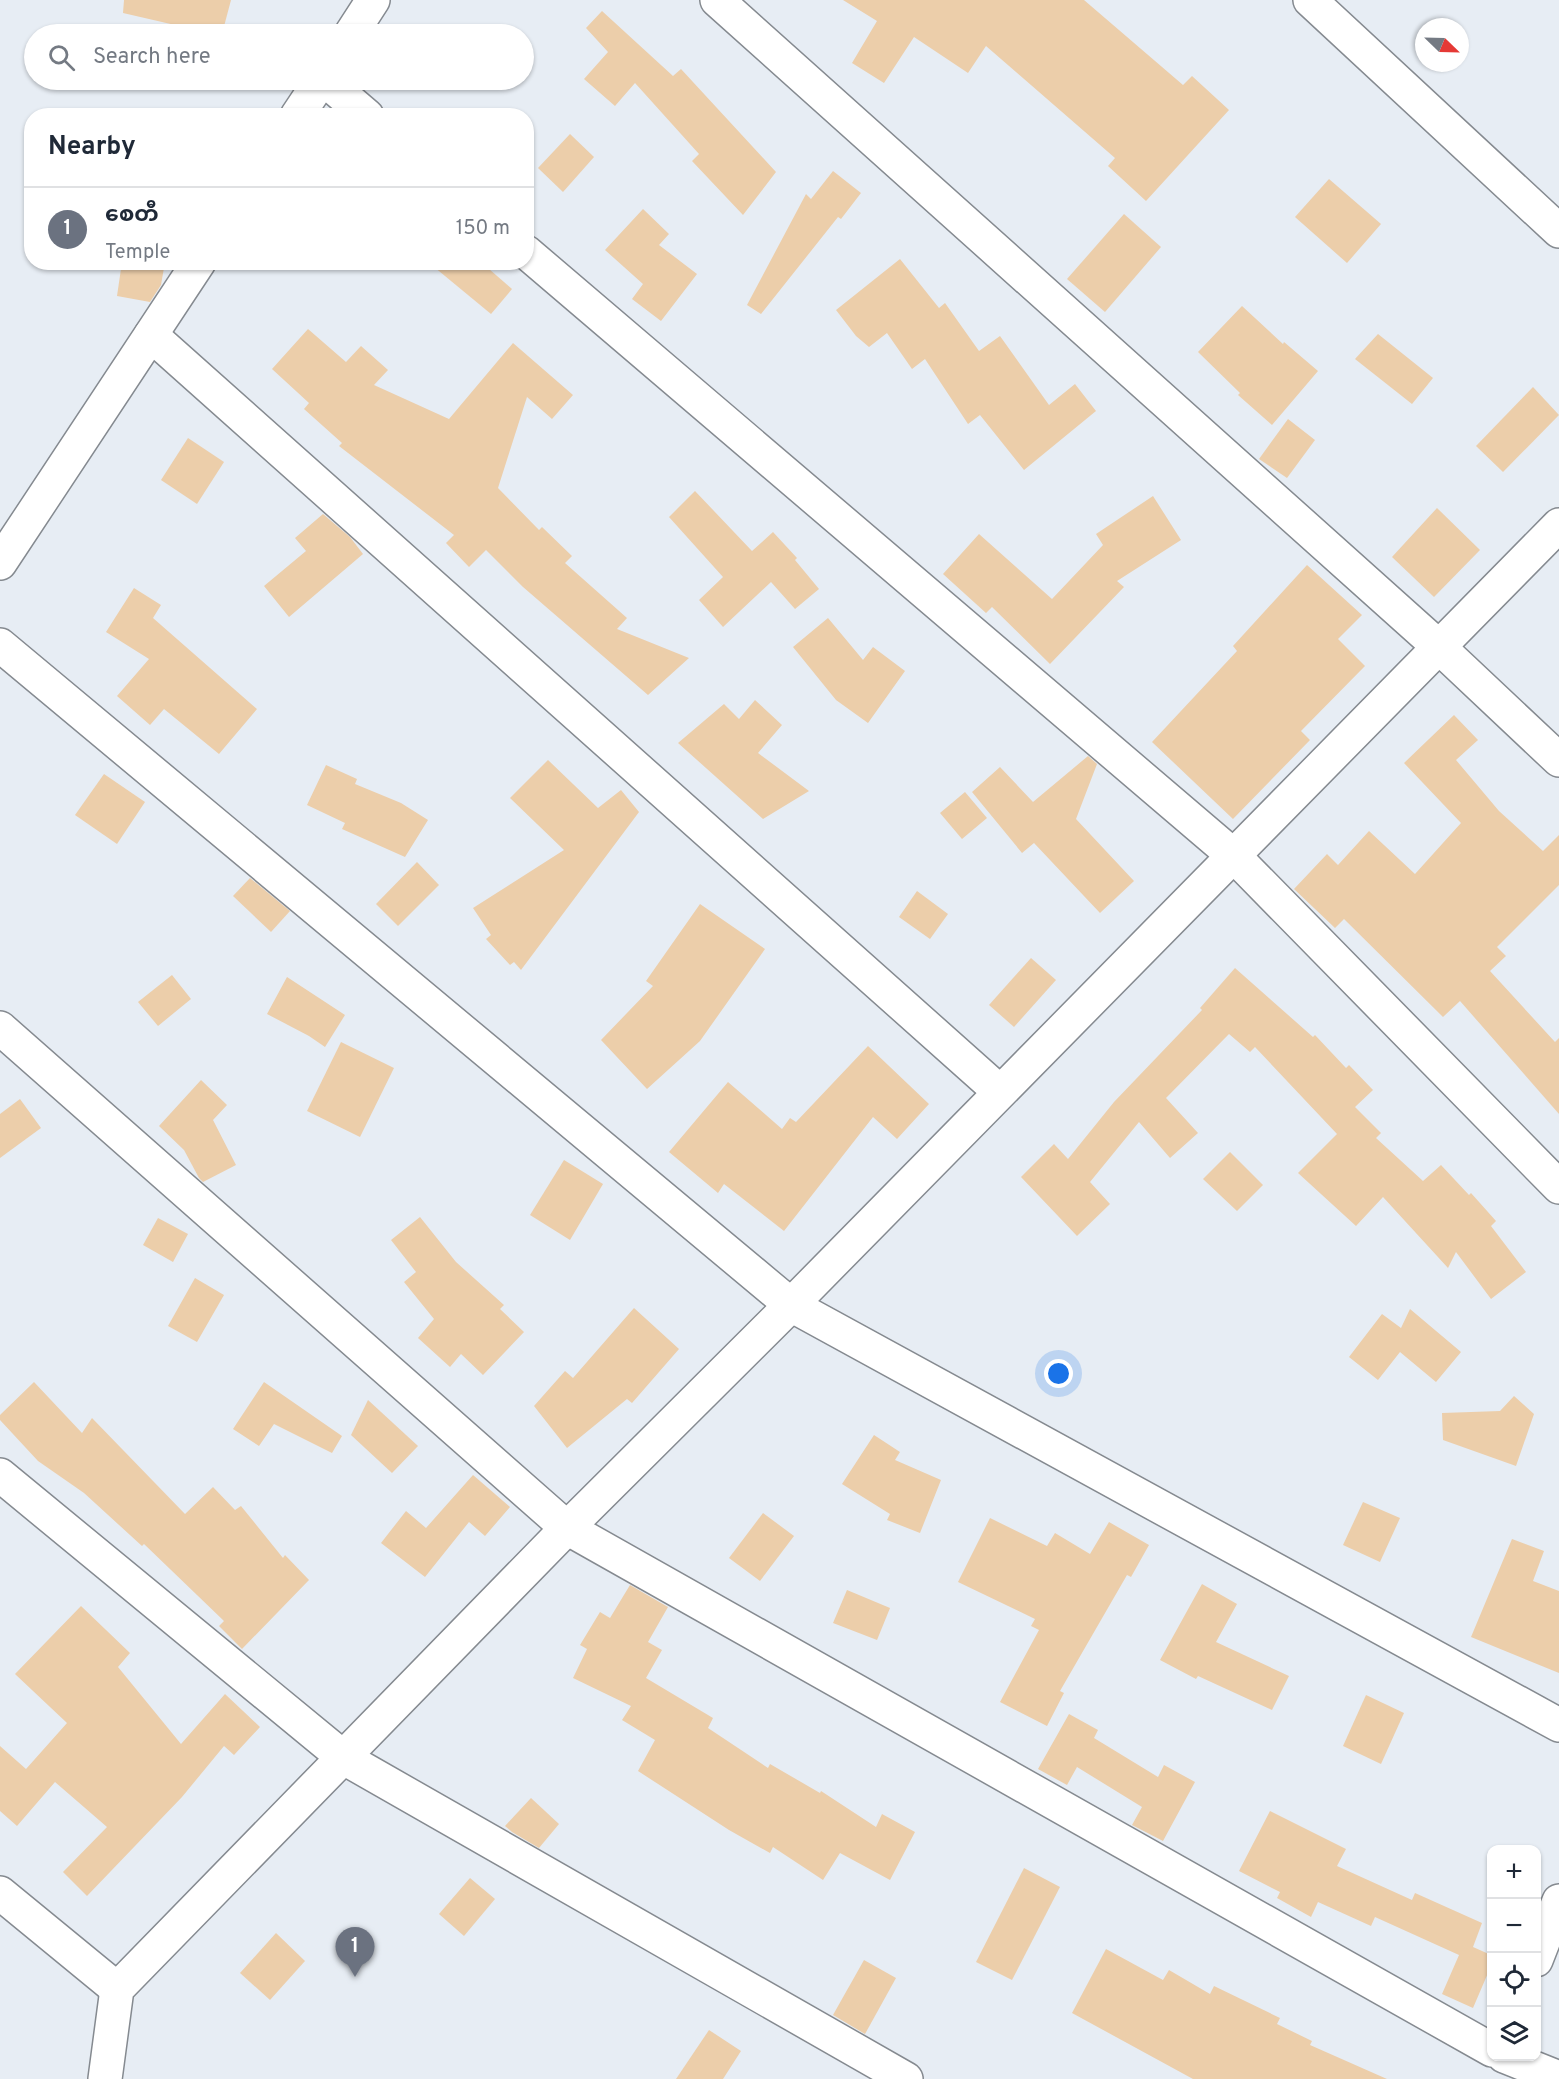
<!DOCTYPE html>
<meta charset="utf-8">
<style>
:root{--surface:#fff;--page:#f6f6f7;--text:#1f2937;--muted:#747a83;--line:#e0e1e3;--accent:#1a73e8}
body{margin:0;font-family:Overpass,"Noto Sans Myanmar",sans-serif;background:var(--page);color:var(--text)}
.controls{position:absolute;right:18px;bottom:18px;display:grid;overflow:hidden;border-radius:12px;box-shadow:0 2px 4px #0004}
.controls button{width:54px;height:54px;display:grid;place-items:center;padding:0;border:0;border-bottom:2px solid var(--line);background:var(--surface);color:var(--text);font:30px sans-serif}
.compass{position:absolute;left:1415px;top:18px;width:54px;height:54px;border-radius:50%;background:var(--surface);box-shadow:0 2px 4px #0004;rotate:113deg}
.you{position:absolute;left:1059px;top:1374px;width:21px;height:21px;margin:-15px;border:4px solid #fff;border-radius:50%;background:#1a73e8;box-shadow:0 0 0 9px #1a73e833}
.badge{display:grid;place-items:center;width:39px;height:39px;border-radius:50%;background:var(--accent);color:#fff;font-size:20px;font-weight:700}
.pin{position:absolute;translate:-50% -50px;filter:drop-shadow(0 2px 3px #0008)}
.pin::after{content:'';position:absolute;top:32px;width:21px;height:18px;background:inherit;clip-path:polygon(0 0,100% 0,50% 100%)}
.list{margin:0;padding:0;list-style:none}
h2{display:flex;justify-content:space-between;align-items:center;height:78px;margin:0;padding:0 24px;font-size:26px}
h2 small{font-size:20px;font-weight:400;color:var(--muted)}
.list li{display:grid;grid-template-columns:39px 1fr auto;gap:18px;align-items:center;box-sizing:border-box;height:84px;padding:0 24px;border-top:2px solid var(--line)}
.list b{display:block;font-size:22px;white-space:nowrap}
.list p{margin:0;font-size:20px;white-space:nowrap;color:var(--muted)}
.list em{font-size:20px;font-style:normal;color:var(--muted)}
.icon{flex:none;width:33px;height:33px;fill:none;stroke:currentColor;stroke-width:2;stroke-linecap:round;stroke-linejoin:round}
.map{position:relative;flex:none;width:1559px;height:2079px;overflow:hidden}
.search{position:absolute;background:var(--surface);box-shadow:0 2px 4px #0004;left:24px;top:24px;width:510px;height:66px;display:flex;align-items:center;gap:15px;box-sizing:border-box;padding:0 21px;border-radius:33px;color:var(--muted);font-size:22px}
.panel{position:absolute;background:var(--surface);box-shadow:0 2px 4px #0004;left:24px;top:108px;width:510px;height:162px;border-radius:24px}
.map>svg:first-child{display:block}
</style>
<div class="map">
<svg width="1559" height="2079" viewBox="0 0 1559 2079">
<rect width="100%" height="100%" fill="#e7edf4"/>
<!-- building -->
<g fill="#ecceaa">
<polygon points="124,0 231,0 222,34 214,34 123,13"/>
<polygon points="843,0 1084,0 1183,85 1192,76 1229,110 1146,201 1108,166 1115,158 986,46 968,73 914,37 884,83 852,63 877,21"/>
<polygon points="602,11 673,76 681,69 776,172 743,215 692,161 699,154 635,83 615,106 584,79 608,52 586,28"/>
<polygon points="570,134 594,157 563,192 538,168"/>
<polygon points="833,171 861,193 841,219 838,217 761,314 747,305 806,194 811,199"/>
<polygon points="1329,179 1381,224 1347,263 1295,217"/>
<polygon points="643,209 669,234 659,245 697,274 661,321 632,299 643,284 605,250"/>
<polygon points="1124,214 1161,247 1105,312 1067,279"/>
<polygon points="900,259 939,308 945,303 979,351 1000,336 1049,405 1075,384 1096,411 1024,470 980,415 968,424 925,359 912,369 887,333 869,347 856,336 836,310"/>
<polygon points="122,262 165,262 161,285 150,302 117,296"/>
<polygon points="428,262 481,262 512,289 491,314"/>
<polygon points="1242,306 1283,344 1284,342 1318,371 1272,425 1238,395 1240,393 1198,352"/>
<polygon points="308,329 346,362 361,346 388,370 374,385 449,419 513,343 573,395 552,419 527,397 498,488 539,530 542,527 572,556 565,563 627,618 617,629 689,658 648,695 523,587 486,550 469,567 446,543 454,535 339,446 342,443 304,409 309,403 272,369"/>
<polygon points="1378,334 1433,378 1412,404 1355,359"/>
<polygon points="1533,387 1559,415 1503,472 1476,446"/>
<polygon points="1288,419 1315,440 1287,478 1259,459"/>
<polygon points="188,438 224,462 197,504 161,480"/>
<polygon points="695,491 752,551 773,532 797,558 795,560 819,589 795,609 771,582 723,627 699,600 723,577 669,517"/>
<polygon points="1153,496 1181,540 1117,581 1124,587 1050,664 992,607 986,613 943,574 979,534 1052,599 1103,545 1096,534"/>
<polygon points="1437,508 1480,550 1434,597 1392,557"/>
<polygon points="323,514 350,537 363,554 289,617 264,586 306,551 295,538"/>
<polygon points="1307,565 1362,615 1338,639 1365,666 1301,731 1310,740 1233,819 1152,742 1237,651 1233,646"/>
<polygon points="134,588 161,605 153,618 257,709 219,754 164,709 150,725 117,696 149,659 106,632"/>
<polygon points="828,618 863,660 873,647 905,671 868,723 836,700 793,647"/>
<polygon points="755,700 782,725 758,753 809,791 763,819 678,743 724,704 739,719"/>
<polygon points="1454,715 1478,740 1456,760 1499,811 1543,851 1559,835 1559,885 1497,947 1506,956 1490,971 1555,1042 1559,1038 1559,1114 1460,1001 1443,1017 1344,919 1335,928 1294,889 1327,854 1338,865 1369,831 1415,874 1461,823 1404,763"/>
<polygon points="1088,756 1097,764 1076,819 1134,881 1100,913 1034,843 1022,853 972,792 1000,767 1033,802"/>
<polygon points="548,760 598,808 621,790 639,812 521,970 514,962 510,965 486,939 491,935 473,908 564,850 510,798"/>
<polygon points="326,765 357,779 355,784 401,803 428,820 405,857 342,829 345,823 307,805"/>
<polygon points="104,774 145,802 117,844 75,815"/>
<polygon points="965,792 987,818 962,839 940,813"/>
<polygon points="417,862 439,885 398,926 376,904"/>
<polygon points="250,878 290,911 271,932 233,896"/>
<polygon points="917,891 948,914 930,939 899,917"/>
<polygon points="700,904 765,949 700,1041 647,1089 601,1040 653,986 646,981"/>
<polygon points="1031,958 1056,980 1014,1027 989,1005"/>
<polygon points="1235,968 1313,1037 1315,1035 1346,1068 1349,1065 1373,1090 1355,1107 1381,1133 1376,1138 1423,1181 1441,1165 1469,1195 1471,1193 1496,1221 1491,1226 1526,1272 1491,1299 1456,1252 1448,1268 1383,1197 1356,1226 1298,1173 1337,1134 1255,1047 1250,1052 1229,1034 1166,1098 1198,1133 1170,1158 1139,1122 1090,1182 1110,1204 1077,1236 1021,1177 1054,1144 1068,1159 1114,1102 1202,1010 1200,1008"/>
<polygon points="172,975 191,999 158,1026 138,1002"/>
<polygon points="287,977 345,1015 325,1047 309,1036 267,1014"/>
<polygon points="341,1042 394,1068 360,1137 307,1111"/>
<polygon points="868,1046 929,1104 897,1139 873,1117 784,1231 724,1184 718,1193 669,1152 728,1082 782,1129 790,1118 796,1122"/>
<polygon points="201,1080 227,1105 213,1120 236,1165 203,1182 199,1178 184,1150 159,1126"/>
<polygon points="20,1099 41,1128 0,1158 0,1114"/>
<polygon points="1230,1152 1263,1185 1237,1211 1203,1179"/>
<polygon points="564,1160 603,1184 570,1240 530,1215"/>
<polygon points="420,1217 456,1262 504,1305 500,1309 524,1332 483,1375 461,1354 450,1367 418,1338 434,1319 404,1282 416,1272 391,1240"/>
<polygon points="158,1218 188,1234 173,1262 143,1245"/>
<polygon points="195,1278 224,1295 197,1342 168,1326"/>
<polygon points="634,1308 679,1349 632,1403 627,1399 567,1448 534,1406 565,1371 573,1378"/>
<polygon points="1410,1309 1461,1352 1436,1382 1400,1352 1378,1380 1349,1357 1382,1314 1401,1328"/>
<polygon points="34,1382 82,1433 92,1418 185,1514 213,1487 235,1510 241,1506 283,1558 285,1555 309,1580 242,1649 219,1626 224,1621 144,1544 142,1546 84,1493 38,1461 0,1420 0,1415"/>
<polygon points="264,1382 342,1436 332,1453 274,1424 259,1446 233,1429"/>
<polygon points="1514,1396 1534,1414 1516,1466 1443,1440 1442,1413 1500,1411"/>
<polygon points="368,1400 418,1446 392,1473 351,1435"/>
<polygon points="874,1435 900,1452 895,1460 941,1480 920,1533 887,1520 890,1514 842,1484"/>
<polygon points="473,1475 510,1507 485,1536 469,1522 425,1577 381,1543 406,1511 426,1528"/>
<polygon points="1363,1502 1400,1518 1380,1562 1343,1545"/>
<polygon points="763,1513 794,1536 760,1581 729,1558"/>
<polygon points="990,1518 1047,1546 1055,1533 1090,1554 1109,1522 1149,1545 1131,1577 1127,1575 1060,1691 1064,1693 1047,1726 1000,1702 1039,1630 1031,1626 1035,1619 958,1582"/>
<polygon points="1512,1539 1544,1551 1533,1581 1559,1591 1559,1673 1471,1637"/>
<polygon points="1202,1584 1237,1604 1216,1642 1289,1676 1272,1710 1198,1676 1196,1679 1160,1660"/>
<polygon points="630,1585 668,1607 648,1642 662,1650 646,1678 713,1718 708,1728 768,1768 770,1764 820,1793 821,1791 876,1827 882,1814 915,1832 890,1880 840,1853 823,1880 773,1847 770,1853 729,1830 638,1771 655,1740 622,1720 631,1706 573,1678 587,1649 580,1645 600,1612 610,1618"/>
<polygon points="847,1590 890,1608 877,1640 833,1623"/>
<polygon points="81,1606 130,1653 118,1667 181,1744 225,1694 260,1727 234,1755 224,1746 182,1797 87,1896 63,1872 107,1827 55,1782 17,1826 0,1811 0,1746 26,1769 67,1723 15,1674"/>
<polygon points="1366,1695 1404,1713 1381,1764 1343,1746"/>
<polygon points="1069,1714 1098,1730 1094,1738 1158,1777 1164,1765 1195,1782 1163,1841 1132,1825 1142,1807 1077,1767 1067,1785 1038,1769"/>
<polygon points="531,1798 559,1824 539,1848 512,1832 505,1826"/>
<polygon points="1270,1811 1346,1849 1337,1866 1412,1900 1415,1893 1482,1923 1473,1947 1491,1955 1491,1966 1473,2008 1442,1994 1459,1955 1375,1917 1371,1926 1318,1902 1311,1917 1277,1898 1280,1892 1239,1871"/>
<polygon points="1024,1868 1060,1887 1012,1980 976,1962"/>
<polygon points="470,1878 495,1899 464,1936 439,1914"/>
<polygon points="276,1933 305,1961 270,2000 240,1973"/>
<polygon points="1106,1949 1163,1980 1169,1970 1210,1994 1214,1986 1280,2018 1277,2024 1312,2041 1310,2045 1387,2079 1193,2079 1072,2013"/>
<polygon points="864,1960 896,1978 865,2034 833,2015"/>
<polygon points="709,2030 741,2051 723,2079 676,2079"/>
</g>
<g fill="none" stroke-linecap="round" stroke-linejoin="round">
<defs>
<g id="minor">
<polyline points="717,0 1439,647 1559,760"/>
<polyline points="351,34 373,0"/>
<polyline points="325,80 367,116"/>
<polyline points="297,116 321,80"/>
<polyline points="526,252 1234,856 1559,1187"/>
<polyline points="151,335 1000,1092"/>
<polyline points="0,563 199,262"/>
<polyline points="0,645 791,1305 1559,1725"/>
<polyline points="0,1028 567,1528 1492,2050"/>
<polyline points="0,1475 344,1758 906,2079"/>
<polyline points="0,1893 117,1989"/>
<polyline points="1536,1960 1559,1901"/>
<polyline points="1504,2056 1559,2078"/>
<polyline points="105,2079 117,1989 567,1528 791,1305 1559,525"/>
</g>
<polyline id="secondary" points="1310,0 1559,231"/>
</defs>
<!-- minor casing -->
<use href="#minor" stroke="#858a90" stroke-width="36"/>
<!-- secondary casing -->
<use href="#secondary" stroke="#858a90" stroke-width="36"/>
<!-- minor -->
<use href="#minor" stroke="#fff" stroke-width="33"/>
<!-- secondary -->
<use href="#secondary" stroke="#fff" stroke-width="33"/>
</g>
</svg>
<div class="controls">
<button>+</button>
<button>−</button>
<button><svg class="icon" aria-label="locate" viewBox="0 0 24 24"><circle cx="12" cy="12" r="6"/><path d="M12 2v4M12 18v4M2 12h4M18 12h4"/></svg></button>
<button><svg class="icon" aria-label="layers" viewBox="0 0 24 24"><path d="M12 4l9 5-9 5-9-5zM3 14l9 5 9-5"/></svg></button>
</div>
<svg class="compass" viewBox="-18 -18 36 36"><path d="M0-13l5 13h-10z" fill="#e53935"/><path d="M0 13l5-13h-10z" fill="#747a83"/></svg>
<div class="you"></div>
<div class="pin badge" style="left:355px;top:1977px;background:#6b7280">1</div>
<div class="search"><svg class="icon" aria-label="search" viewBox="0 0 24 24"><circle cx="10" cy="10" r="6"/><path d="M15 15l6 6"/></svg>Search here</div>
<section class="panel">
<h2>Nearby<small></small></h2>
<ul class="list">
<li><span class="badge" style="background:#6b7280">1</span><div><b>စေတီ</b><p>Temple</p></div><em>150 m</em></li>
</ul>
</section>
</div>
